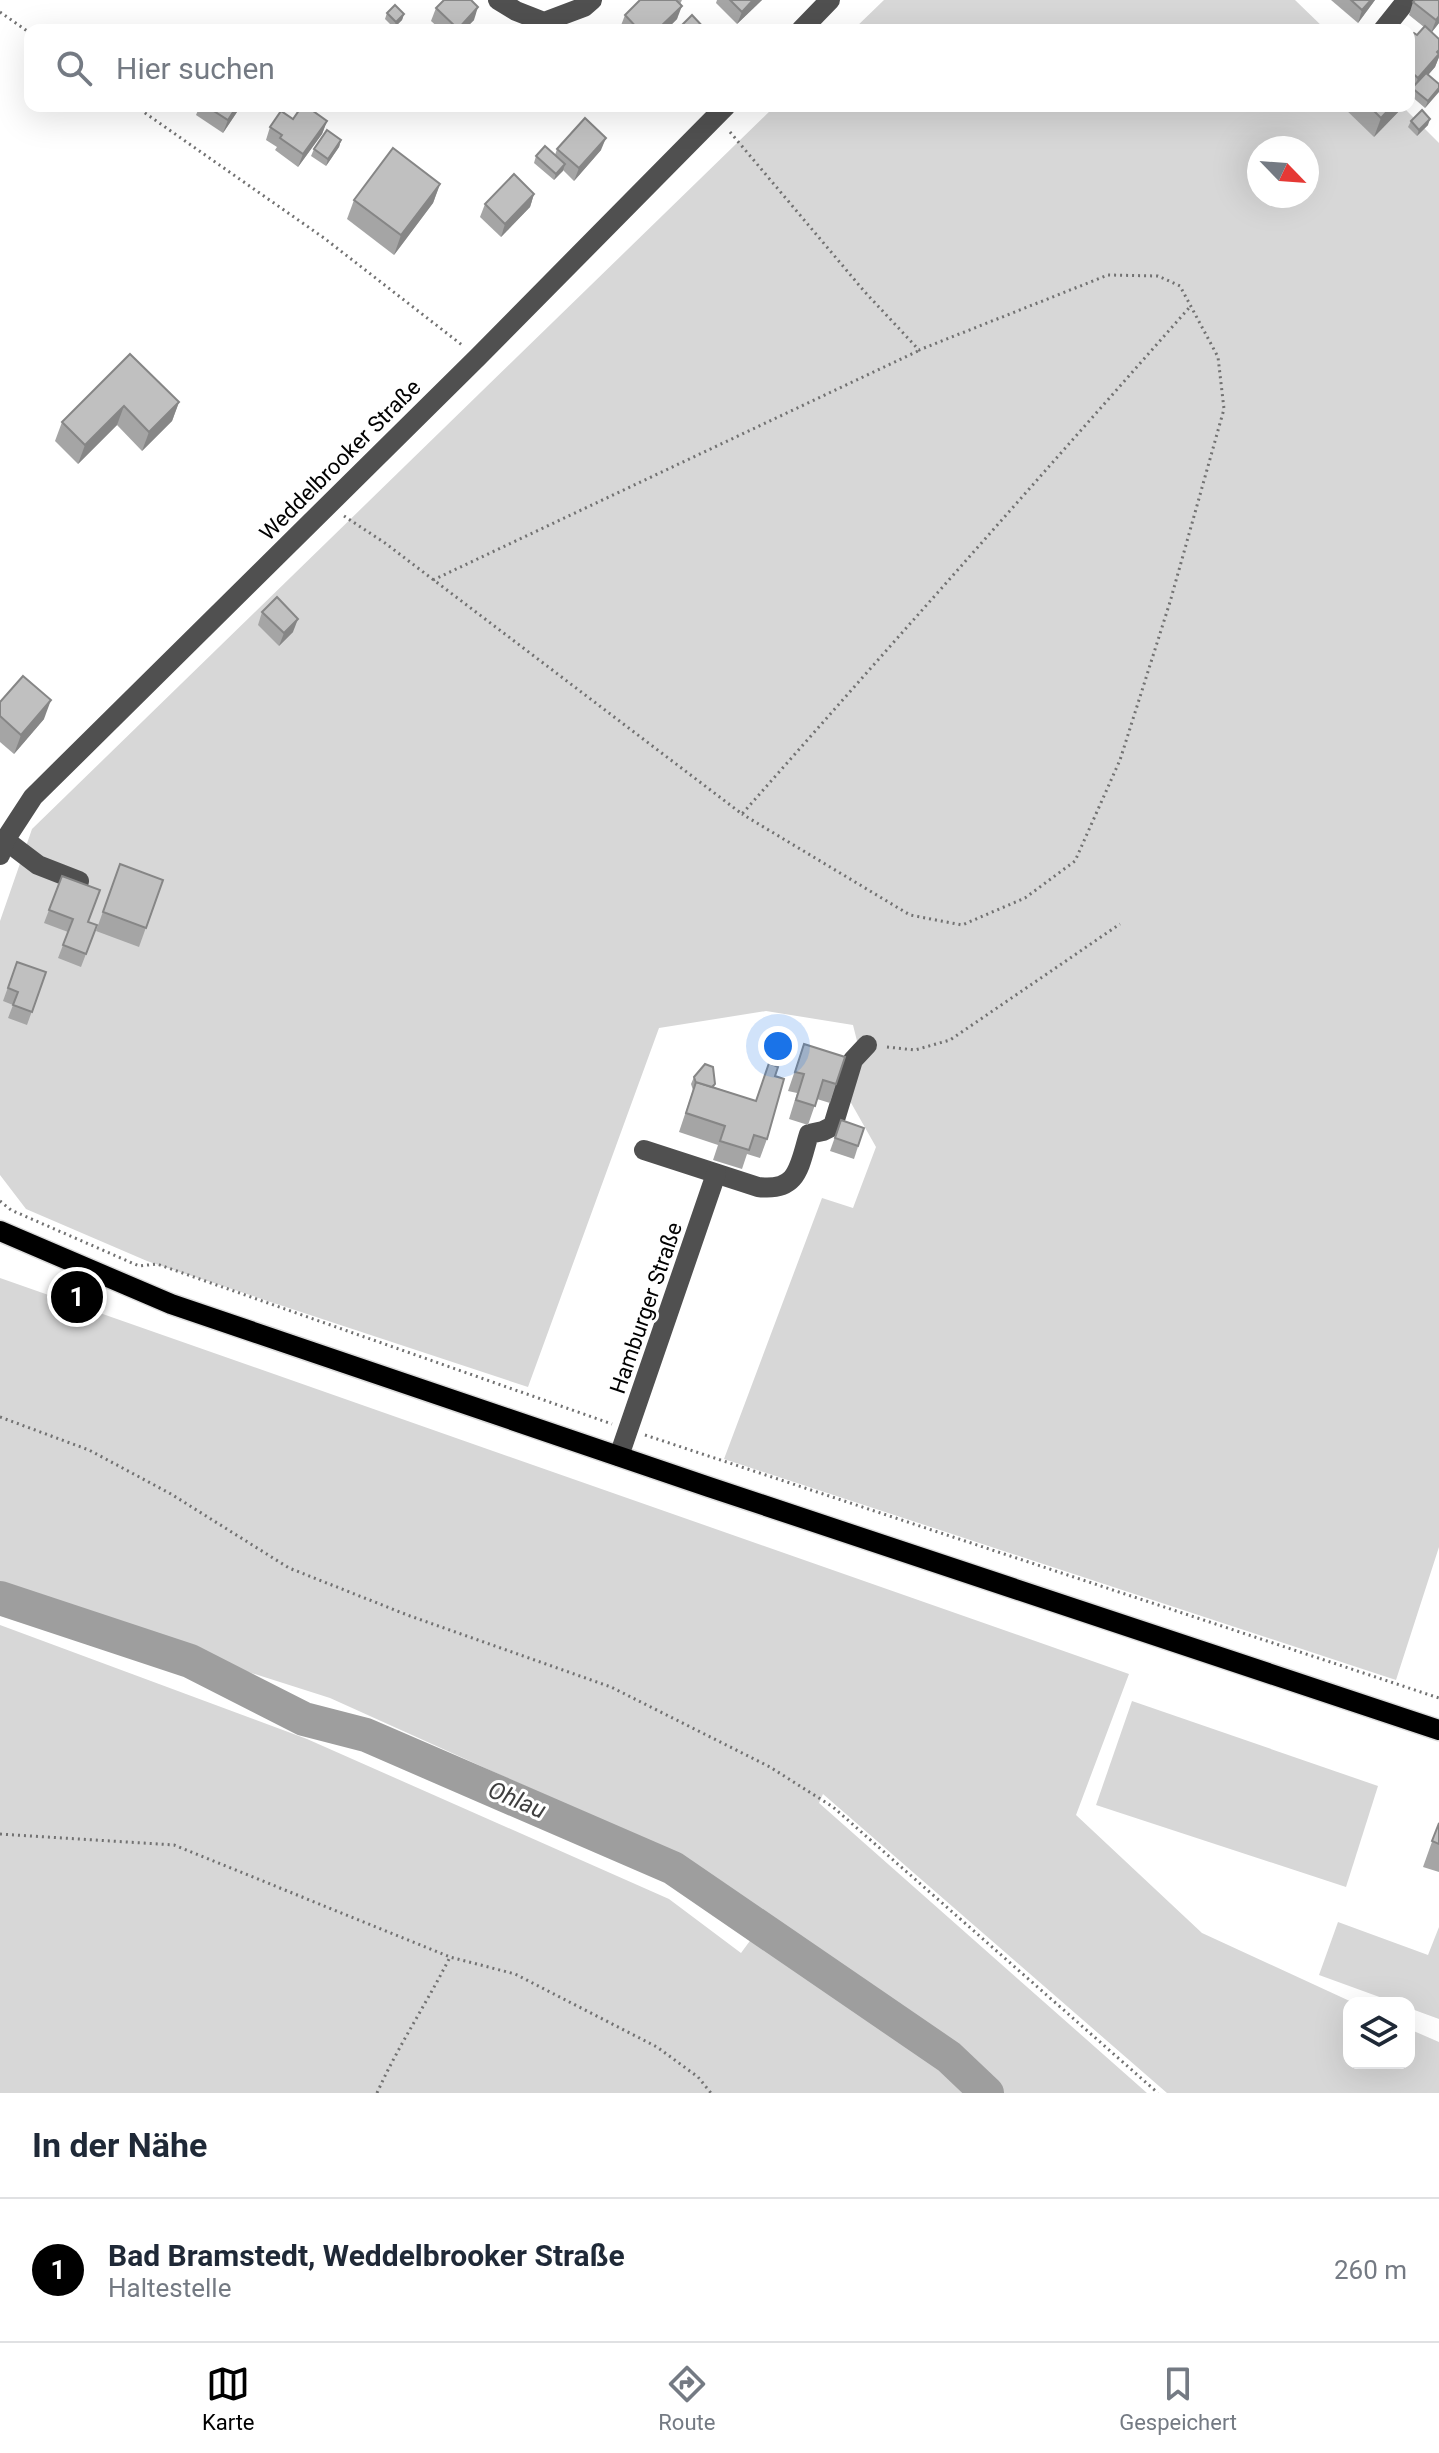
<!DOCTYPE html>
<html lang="de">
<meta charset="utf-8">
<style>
:root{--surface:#fff;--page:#f6f6f7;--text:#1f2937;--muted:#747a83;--line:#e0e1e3;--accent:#000}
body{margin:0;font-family:Roboto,sans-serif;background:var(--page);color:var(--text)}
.controls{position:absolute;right:24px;bottom:24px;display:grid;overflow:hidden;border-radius:16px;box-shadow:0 8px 32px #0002}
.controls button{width:72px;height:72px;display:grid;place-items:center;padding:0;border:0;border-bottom:2px solid var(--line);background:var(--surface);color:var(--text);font:40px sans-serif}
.compass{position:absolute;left:1247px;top:136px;width:72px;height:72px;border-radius:50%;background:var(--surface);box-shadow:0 8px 32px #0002;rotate:115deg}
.you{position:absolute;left:778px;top:1046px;width:28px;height:28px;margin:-20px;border:6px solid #fff;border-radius:50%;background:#1a73e8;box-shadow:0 0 0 12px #1a73e833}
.badge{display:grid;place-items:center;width:52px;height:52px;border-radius:50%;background:var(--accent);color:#fff;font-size:26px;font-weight:700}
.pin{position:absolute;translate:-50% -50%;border:4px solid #fff;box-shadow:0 2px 8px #0006}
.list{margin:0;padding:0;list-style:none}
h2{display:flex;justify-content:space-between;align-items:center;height:104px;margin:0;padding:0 32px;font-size:34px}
h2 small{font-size:26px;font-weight:400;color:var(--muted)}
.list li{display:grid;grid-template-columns:52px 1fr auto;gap:24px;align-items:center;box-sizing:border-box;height:144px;padding:0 32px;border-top:2px solid var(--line)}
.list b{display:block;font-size:30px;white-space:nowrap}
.list p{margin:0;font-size:26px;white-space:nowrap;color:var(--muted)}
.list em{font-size:26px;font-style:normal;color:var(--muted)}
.icon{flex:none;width:44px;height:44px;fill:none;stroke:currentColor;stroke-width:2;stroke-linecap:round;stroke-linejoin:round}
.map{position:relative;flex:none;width:1439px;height:2093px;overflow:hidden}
.search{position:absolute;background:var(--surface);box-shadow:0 8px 32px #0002;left:24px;right:24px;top:24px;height:88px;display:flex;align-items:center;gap:20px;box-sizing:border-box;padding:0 28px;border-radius:16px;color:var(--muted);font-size:30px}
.sheet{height:248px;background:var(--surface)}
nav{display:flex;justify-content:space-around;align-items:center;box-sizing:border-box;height:112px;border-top:2px solid var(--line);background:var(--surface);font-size:22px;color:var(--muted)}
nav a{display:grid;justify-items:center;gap:4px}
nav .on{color:var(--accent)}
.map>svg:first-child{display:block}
</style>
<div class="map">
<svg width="1439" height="2093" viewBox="0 0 1439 2093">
<rect width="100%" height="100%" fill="#fff"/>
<!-- green -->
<g fill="#d7d7d7" fill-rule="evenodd">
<polygon points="884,0 1295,0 1326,30 853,30"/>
<path d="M775 106H1402L1439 143V1547L1396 1680 724 1459 822 1198 853 1208 876 1147 850 1101 862 1061 853 1025 766 1011 659 1028 528 1387 147 1261 26 1209 0 1175V921L32 829ZM1259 148H1307V196H1259Z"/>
<polygon points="0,1278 1129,1674 1076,1815 1202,1933 1354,2003 1349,2003 1349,2063 1409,2063 1409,2029 1439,2042 1439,2093 1167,2093 823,1794 810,1823 819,1803 1147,2093 0,2093 0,1625 307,1739 669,1899 741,1953 769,1915 678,1855 330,1698 0,1593"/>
<polygon points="1132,1701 1378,1786 1346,1887 1096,1805"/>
<polygon points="1338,1922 1428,1955 1439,1927 1439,2019 1409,2008 1409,2003 1396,2003 1319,1975"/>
</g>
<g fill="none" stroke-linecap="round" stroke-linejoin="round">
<!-- river -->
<polyline stroke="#9e9e9e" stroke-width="34" points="0,1598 190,1661 304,1719 366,1735 673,1868 949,2057 987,2093"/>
<defs>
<polyline id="major" points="0,1231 171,1304 709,1487 1439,1730"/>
</defs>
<!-- major casing -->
<use href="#major" stroke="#dbdbdb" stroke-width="23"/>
<!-- path -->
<g stroke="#727272" stroke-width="3" stroke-dasharray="2 4" stroke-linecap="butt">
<polyline points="0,12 30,33"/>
<polyline points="135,106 324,238 462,345"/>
<polyline points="730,132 864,291 919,350 1108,275 1158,276 1180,286 1218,357 1224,409 1170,602 1120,760 1075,861 1025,898 962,925 910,915 742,814"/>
<polyline points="344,516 385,543 742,814 1189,308"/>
<polyline points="433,580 918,351"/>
<polyline points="887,1047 915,1050 950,1040 1120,924"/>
<polyline points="0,1201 11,1210 139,1266 157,1264 612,1424"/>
<polyline points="0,1417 89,1450 171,1494 289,1568 410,1616 611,1687 770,1767 833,1807 1158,2093"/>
<polyline points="645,1435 1439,1698"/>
<polyline points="0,1834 174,1845 450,1957 515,1974 657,2047 698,2077 711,2093"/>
<path d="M377 2093C398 2046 427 2003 450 1957"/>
</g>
<!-- minor -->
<g stroke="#505050" stroke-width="20">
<polyline points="498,0 516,11 544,22 584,7 592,0"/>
<polyline points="801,30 830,0"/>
<polyline points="1383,30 1407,0"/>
<polyline points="5,840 38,865 79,881"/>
<polyline points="0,855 5,840 33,797 478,357 726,106"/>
<path d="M644 1150 758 1187C799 1192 799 1166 809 1134L823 1131 833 1126 853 1060 867 1045"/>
<polyline points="619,1456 716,1174"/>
</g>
<!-- major -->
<use href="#major" stroke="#000" stroke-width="20"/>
</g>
<!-- wall -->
<g fill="#a5a5a5">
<polygon points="640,0 682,0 680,4 677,19 666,30 622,30 620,28 625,15"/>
<polygon points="717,0 762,0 737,24 716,3"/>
<polygon points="1331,0 1375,0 1358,23"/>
<polygon points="1413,2 1439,23 1432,32 1439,39 1439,57 1435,67 1428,75 1439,84 1439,91 1425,108 1410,95 1412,89 1409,97 1409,39 1417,35 1424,27 1409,15"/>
<polygon points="436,8 474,20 464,30 441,30 431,21"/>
<polygon points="387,13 404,14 402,20 394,28 385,19"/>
<polygon points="200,106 239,106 237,112 223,133 196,115"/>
<polygon points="1342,106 1404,106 1374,137"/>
<polygon points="293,119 327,121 322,134 298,167 275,150 277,147 266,140 270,127"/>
<polygon points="1411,121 1428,125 1417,136 1408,127"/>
<polygon points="341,140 339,147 326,166 311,156 314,149"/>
<polygon points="557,149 601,150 574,181 563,170 554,180 534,163 536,156 555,155"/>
<polygon points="440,184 433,203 394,255 347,219 354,200"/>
<polygon points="534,194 530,207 501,237 480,217 485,204"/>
<polygon points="130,354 179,402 172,421 142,451 117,425 78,464 55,441 62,422"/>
<polygon points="262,612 293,632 279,646 258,625"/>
<polygon points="0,702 44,719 14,754 0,742"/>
<polygon points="120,864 163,880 139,947 96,931"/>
<polygon points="62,876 88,922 97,925 81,967 58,958 68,932 44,923"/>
<polygon points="17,962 46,972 27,1025 8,1018 13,1005 3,1001"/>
<polygon points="804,1044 836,1084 830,1103 817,1099 808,1125 789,1119 797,1093 788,1091"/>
<polygon points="775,1076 767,1139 760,1158 747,1154 742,1169 713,1160 718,1145 679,1132 693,1090 691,1084 694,1077 715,1084 714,1087 756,1101"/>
<polygon points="841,1120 864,1128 854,1159 830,1151"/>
<polygon points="1439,1822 1439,1872 1423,1867"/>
</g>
<!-- shaded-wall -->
<g fill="#868686">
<polygon points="753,0 762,0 737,24 742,12"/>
<polygon points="1371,0 1375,0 1358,23 1362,10"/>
<polygon points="682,6 677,19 666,30 657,30"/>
<polygon points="478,7 474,20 464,30 457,30"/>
<polygon points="404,14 402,20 394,28 396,22"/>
<polygon points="1439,16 1439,23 1431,33 1436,20"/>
<polygon points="1439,50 1439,57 1435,67 1414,91 1418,78"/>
<polygon points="1439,88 1439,92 1425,108 1428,101"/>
<polygon points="237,106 239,106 237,112 223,133 228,120"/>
<polygon points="1392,106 1404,106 1374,137 1381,118"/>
<polygon points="1430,119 1428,125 1417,136 1419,130"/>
<polygon points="327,121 322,134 298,167 303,154"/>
<polygon points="606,138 601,150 574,181 579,168"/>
<polygon points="341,140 339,147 326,166 328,159"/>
<polygon points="565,164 563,171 554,180 556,174"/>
<polygon points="440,184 433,203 394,255 401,235"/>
<polygon points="534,194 530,207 501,237 505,224"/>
<polygon points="179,402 172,421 142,451 149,432"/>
<polygon points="124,406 117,425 78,464 85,445"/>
<polygon points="298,619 293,632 279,646 284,633"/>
<polygon points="51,700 44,719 14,754 21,735"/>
</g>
<!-- building -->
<g fill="#c0c0c0" stroke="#868686" stroke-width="2">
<polygon points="444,0 471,0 478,7 458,29 436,8"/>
<polygon points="640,0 676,0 682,6 657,30 639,30 625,15"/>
<polygon points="730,0 753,0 742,12"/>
<polygon points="1351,0 1371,0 1362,10"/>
<polygon points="1415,0 1439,0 1439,16 1436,20 1413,2"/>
<polygon points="395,5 404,14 396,22 387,13"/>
<polygon points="692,15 706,30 677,30"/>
<polygon points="1425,26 1439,39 1439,50 1437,52 1439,54 1418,78 1409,70 1409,39 1414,33 1417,35"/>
<polygon points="1426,73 1439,84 1439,88 1428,101 1412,88"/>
<polygon points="1409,80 1414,84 1409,89"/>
<polygon points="206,106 237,106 228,120"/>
<polygon points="302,106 306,106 327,121 303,154 280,138 282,135 270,127 281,111 293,119"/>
<polygon points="1369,106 1392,106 1381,118"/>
<polygon points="1422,110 1430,119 1419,130 1411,121"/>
<polygon points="585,118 606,138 579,168 557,149"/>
<polygon points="327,130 341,140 328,159 314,149"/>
<polygon points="545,146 565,164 556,174 536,156"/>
<polygon points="393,148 440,184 401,235 354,200"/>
<polygon points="514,174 534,194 505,224 485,204"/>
<polygon points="130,354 179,402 149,432 124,406 85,445 62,422"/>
<polygon points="277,597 298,619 284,633 262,612"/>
<polygon points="23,676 51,700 21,735 0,716 0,702"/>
<polygon points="120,864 163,880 146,928 103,912"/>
<polygon points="62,876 100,890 88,922 97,925 86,954 63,945 73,919 49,910"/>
<polygon points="17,962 46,972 32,1012 13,1005 18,992 8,988"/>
<polygon points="804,1044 845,1057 836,1084 823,1080 815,1106 796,1100 804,1074 795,1072"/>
<polygon points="769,1063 778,1067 775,1076 784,1079 767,1139 754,1135 749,1150 720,1141 725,1126 686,1113 696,1082 756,1101"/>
<polygon points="705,1064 713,1067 715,1084 712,1087 696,1082 696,1083 694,1077"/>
<polygon points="841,1120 864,1128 858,1146 835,1138"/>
<polygon points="1439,1823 1439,1844 1432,1841"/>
</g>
<g text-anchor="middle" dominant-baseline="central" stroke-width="6" stroke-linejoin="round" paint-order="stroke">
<!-- street labels -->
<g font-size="22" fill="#000" stroke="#fff">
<text transform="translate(340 460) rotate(-45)">Weddelbrooker Straße</text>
<text transform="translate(646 1308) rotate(-71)">Hamburger Straße</text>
</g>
<!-- water labels -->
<g font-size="24" font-style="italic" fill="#3f3f3f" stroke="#fff">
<text transform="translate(517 1800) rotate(23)">Ohlau</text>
</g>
</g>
</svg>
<div class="controls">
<button><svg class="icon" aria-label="layers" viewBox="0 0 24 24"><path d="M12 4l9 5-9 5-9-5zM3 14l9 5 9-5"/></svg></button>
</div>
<svg class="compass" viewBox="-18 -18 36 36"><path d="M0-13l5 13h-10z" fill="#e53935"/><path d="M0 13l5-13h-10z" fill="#747a83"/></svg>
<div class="you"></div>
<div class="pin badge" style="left:77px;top:1297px">1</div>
<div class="search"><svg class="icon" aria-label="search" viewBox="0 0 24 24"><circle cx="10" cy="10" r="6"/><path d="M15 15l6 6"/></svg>Hier suchen</div>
</div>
<section class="sheet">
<h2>In der Nähe<small></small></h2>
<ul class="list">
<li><span class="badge">1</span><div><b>Bad Bramstedt, Weddelbrooker Straße</b><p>Haltestelle</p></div><em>260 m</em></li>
</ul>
</section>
<nav>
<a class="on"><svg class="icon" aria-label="map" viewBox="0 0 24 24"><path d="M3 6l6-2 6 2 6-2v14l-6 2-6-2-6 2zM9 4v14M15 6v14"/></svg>Karte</a>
<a><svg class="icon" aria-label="directions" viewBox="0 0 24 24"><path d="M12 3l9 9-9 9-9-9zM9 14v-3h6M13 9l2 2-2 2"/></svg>Route</a>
<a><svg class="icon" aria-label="saved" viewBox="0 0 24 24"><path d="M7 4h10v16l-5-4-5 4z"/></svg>Gespeichert</a>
</nav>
